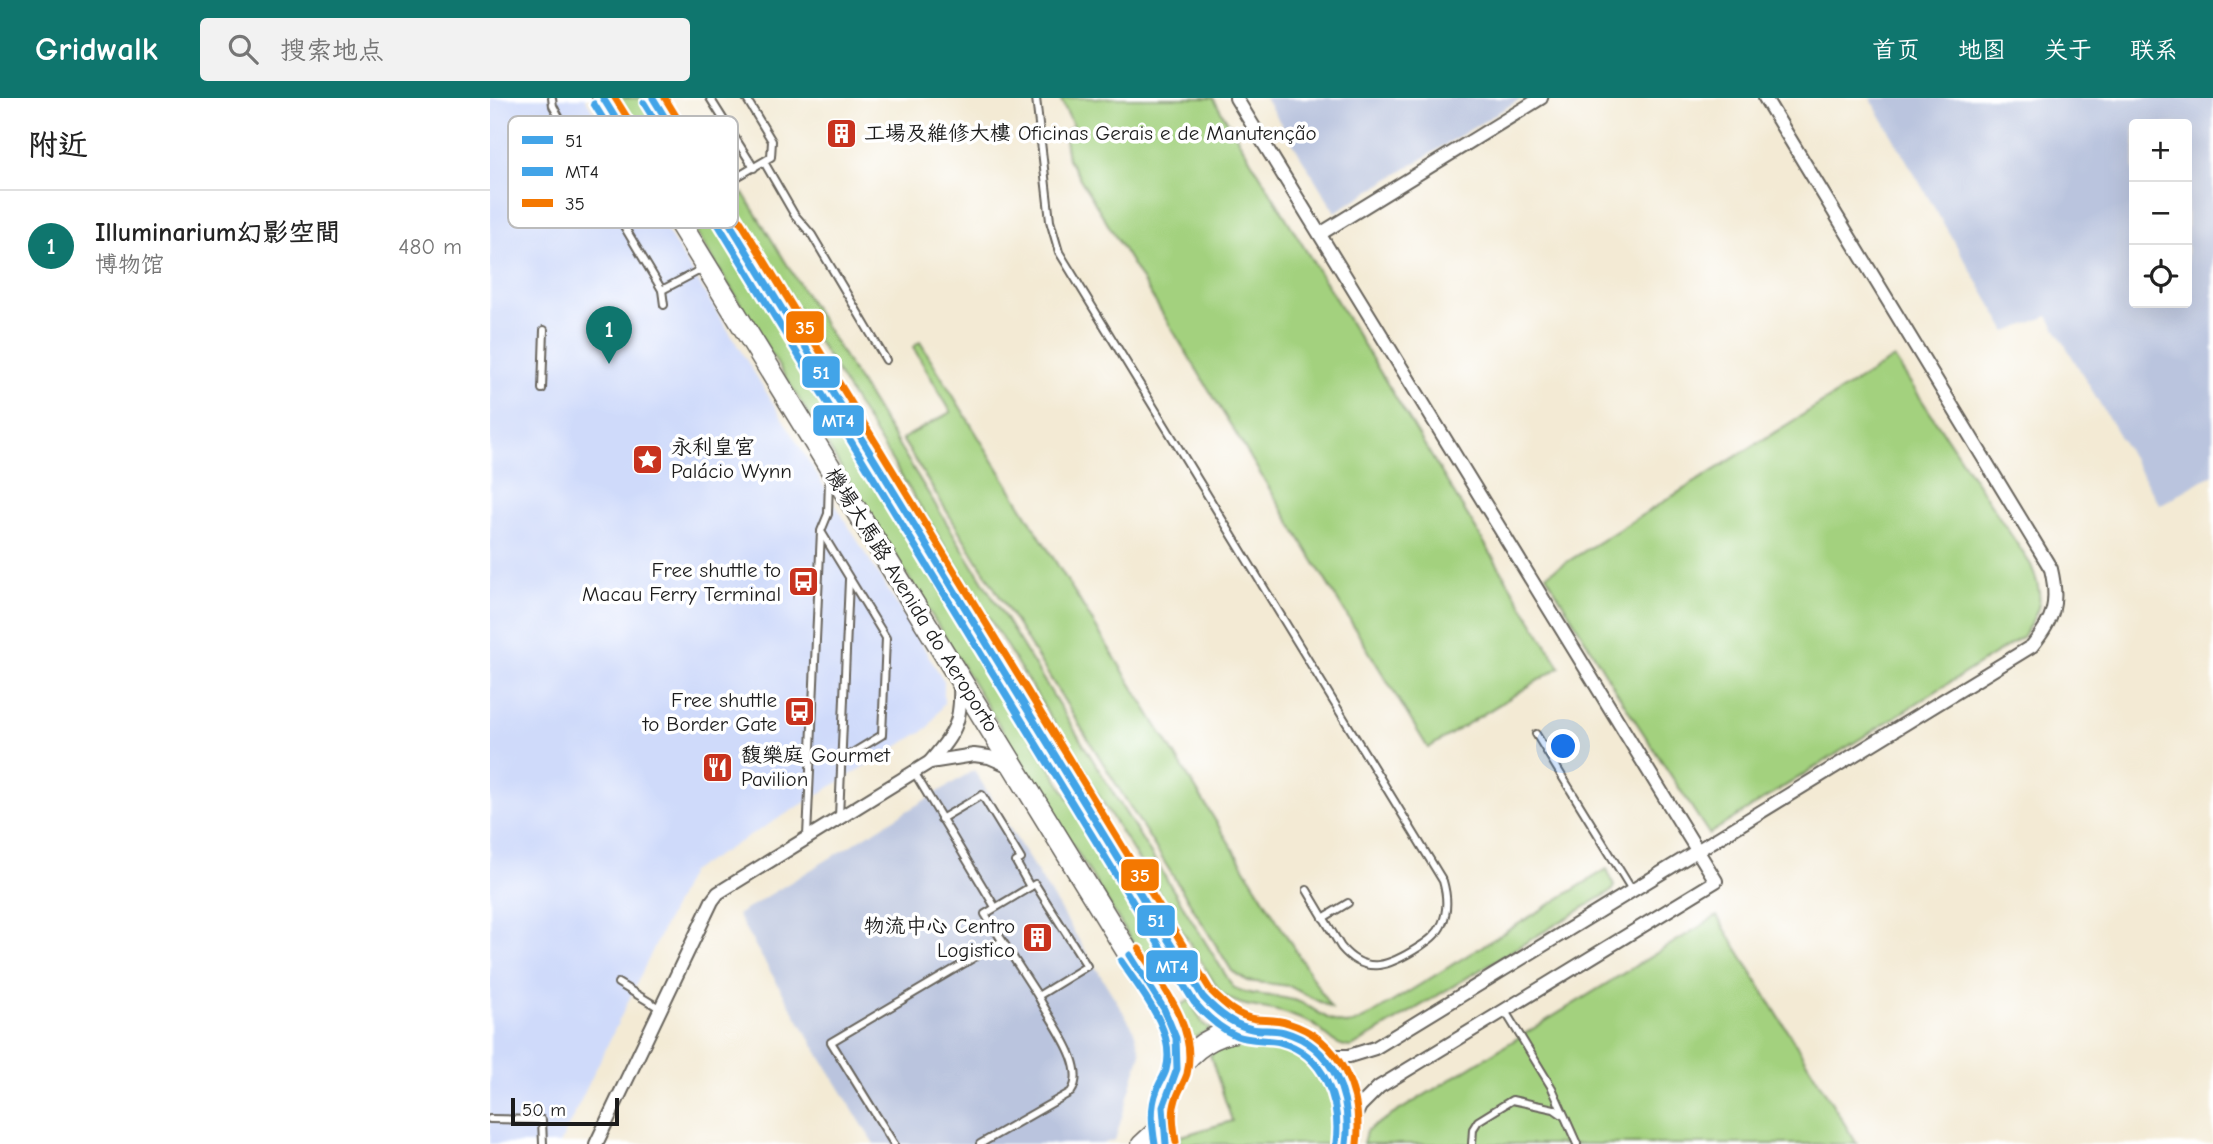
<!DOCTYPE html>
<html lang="zh">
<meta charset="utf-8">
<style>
:root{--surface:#fff;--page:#f2f2f2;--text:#222;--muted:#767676;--line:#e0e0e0;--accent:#0f766e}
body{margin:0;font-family:"Comic Neue","LXGW WenKai TC",sans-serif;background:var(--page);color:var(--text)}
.controls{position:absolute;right:21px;top:21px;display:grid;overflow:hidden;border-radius:7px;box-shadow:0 7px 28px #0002}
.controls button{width:63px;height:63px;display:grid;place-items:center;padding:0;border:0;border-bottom:2px solid var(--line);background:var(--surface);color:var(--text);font:35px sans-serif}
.scale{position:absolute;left:21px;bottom:18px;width:108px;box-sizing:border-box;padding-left:7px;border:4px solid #1c1c1c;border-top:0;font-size:19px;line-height:24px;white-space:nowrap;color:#1c1c1c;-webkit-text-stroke:5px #fff;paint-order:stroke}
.you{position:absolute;left:1074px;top:649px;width:24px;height:24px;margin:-18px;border:5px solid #fff;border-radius:50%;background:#1a73e8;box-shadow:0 0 0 10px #1a73e833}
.badge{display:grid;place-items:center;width:46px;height:46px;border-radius:50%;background:var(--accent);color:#fff;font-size:23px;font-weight:700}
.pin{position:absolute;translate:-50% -58px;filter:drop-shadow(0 2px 4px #0008)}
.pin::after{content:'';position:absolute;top:37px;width:24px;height:21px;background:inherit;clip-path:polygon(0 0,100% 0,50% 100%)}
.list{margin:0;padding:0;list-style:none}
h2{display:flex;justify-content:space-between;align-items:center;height:91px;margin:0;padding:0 28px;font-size:30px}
h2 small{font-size:23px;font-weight:400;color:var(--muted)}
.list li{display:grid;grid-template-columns:46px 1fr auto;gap:21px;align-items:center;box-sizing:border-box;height:112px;padding:0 28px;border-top:2px solid var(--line)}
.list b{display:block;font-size:26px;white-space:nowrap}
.list p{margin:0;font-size:23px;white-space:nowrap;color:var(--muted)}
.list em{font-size:23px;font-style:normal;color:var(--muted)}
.icon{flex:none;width:38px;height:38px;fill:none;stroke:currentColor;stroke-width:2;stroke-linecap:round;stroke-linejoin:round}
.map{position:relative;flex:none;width:1723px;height:1046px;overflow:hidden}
header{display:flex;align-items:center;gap:42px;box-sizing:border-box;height:98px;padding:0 35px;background:var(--accent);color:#fff}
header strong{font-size:33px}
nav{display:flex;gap:38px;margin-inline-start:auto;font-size:24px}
.search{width:490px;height:63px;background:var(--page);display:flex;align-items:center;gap:18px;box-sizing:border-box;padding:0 24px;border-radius:7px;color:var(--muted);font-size:26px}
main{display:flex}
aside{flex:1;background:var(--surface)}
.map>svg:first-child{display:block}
</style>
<header>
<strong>Gridwalk</strong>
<div class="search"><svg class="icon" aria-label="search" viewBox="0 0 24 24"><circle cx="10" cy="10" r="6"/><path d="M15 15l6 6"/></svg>搜索地点</div>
<nav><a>首页</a><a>地图</a><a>关于</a><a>联系</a></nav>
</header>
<main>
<aside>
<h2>附近<small></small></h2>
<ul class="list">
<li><span class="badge">1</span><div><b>Illuminarium幻影空間</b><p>博物馆</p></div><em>480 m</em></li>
</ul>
</aside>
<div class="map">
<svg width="1723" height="1046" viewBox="0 0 1723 1046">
<rect width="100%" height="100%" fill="#fff"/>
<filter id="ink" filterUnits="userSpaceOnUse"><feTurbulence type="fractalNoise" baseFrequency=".0143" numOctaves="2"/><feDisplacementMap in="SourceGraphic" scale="14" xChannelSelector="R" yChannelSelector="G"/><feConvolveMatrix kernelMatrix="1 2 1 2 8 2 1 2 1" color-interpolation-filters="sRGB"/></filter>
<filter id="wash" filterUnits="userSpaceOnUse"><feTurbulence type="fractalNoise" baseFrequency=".00686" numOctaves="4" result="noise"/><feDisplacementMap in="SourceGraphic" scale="28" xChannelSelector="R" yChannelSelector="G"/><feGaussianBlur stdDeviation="1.57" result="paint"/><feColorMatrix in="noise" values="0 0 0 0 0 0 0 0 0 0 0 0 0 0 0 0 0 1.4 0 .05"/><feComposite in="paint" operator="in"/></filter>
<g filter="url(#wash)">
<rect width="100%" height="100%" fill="#f3ead4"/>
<!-- built -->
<polygon fill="#cfdafa" points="0,0 95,0 454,583 454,605 438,630 200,774 70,1046 0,1046"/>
<!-- industrial -->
<g fill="#bac4de" fill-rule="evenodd">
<polygon points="775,0 1032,0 845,114"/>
<path d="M1380 0H1723V376L1670 407 1558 218 1517 234ZM1644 26H1697V205H1644Z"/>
<polygon points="484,672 643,930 651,955 625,1042 612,1046 384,1046 333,963 247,817"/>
</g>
<!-- green -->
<g fill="#a3d17e" stroke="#60764d" stroke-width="2">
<polygon points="123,0 150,0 192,71 181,78 193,98 184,103"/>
<polygon points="570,0 723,0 1070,569 938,650 578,61 574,35 583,27"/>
<path d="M253 95 743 889C761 899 786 896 807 903 822 908 839 925 856 926 864 926 874 921 881 917L1117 771 1124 787 1123 792 862 949C845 949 836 936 824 927 818 923 810 921 803 918 779 907 751 913 730 894L247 112 246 102Z"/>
<polygon points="214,101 674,857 657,868 194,114"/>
<polygon points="430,244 841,910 799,888 757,883 742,873 412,341 461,314 423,249"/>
<path d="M1404 260 1541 467C1555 501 1552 509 1532 539L1219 736 1126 593 1056 477Z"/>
<polygon points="1227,818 1367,1046 873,1046 876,1033"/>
<polygon points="700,902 713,926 721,931 693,946 681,913"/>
<path d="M757 942C818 940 856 986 843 1046H690L688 1039 742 1023 720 957 731 950Z"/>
</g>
</g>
<g filter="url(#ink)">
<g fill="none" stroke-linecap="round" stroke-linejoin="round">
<defs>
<g id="service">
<polyline points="62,0 63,8 73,26 172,192 174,207"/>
<polyline points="220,0 264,70"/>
<path d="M546 0 560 123 569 154 953 783C957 797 958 813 952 826 947 837 938 843 929 849 901 867 876 879 851 849L817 792"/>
<polyline points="274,64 304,116 322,137 396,262"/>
<polyline points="223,93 281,59 282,43 256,0"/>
<polyline points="172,192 214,170"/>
<polyline points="52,291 54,232"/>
<polyline points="332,435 396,540 392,637 351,662"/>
<polyline points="1046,636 1142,792"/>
<polyline points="424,674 505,809"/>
<polyline points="349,719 359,482"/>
<polyline points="451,721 492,697 531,761 526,764 540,789"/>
<polyline points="317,738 331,433 338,416 339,380"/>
<polygon points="545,786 597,868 548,898 495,816"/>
<polyline points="833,820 858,805"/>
<polyline points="128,885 171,911"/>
<polyline points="1015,913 1062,990 1087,1046"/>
<polyline points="0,1021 52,1022 53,1046"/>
<polyline points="404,1046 341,944 512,843"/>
<path d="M490 1046 581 994C599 968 560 923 548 898"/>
<polyline points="982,1046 983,1031 988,1023 1022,1002 1064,1011 1074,1018"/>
</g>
<g id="minor">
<polyline points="746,0 1226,783 889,989 870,1008 860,1030"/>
<polyline points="830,136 1051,0"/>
<path d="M440 664C464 635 472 626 470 586"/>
<path d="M833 958H859L885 950 1542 548C1564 521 1569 505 1561 471L1275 0"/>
<polyline points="106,1046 222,803 228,795 440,664 484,657 499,659 522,669"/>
</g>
<polyline id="tertiary" points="650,1046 665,1032 672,1021"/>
<g id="primary">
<polyline points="113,0 680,923 687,948 686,974"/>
<polyline points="163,0 713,899 732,917 757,930"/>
<path d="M676 1046C655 884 887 902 856 1046"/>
</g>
</defs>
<!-- service casing -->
<use href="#service" stroke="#67645c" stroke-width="10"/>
<!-- minor casing -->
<use href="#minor" stroke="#67645c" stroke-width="16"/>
<!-- tertiary casing -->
<use href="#tertiary" stroke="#67645c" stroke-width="19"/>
<!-- primary casing -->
<use href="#primary" stroke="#67645c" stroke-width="24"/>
<!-- service -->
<use href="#service" stroke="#fff" stroke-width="6"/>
<!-- minor -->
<use href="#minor" stroke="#fff" stroke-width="12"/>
<!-- tertiary -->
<use href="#tertiary" stroke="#fff" stroke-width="16"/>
<!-- primary -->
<use href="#primary" stroke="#fff" stroke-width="21"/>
<defs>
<g id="bus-1">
<polyline points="113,0 168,89"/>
<path d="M163 0 713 899C726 913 742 927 762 931 772 933 783 931 794 934 844 948 862 1000 856 1046"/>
<polyline points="640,857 674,911 686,940 687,971 673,1009 676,1046"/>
</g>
<g id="bus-2">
<path d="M154 5 704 904C716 918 730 931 747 938 761 943 776 941 790 944 835 956 851 1004 846 1045"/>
<polyline points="104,6 159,95"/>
<path d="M631 863C650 892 687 933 676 972 674 979 669 985 667 992 660 1009 662 1028 665 1046"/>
</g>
<g id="bus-3">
<polyline points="125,0 177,83"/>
<path d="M175 0 721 893C734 906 748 919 766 921 777 922 788 921 798 925 851 941 873 995 867 1046"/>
<path d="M649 851C672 887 708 930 697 976 694 985 689 992 686 1001 681 1015 684 1030 686 1044"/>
</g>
</defs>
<!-- bus-1 casing -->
<use href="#bus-1" stroke="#fff" stroke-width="12"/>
<!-- bus-2 casing -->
<use href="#bus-2" stroke="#fff" stroke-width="12"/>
<!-- bus-3 casing -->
<use href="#bus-3" stroke="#fff" stroke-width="12"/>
<!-- bus-1 -->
<use href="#bus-1" stroke="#42a4e8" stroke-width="7"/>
<!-- bus-2 -->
<use href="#bus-2" stroke="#42a4e8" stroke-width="7"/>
<!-- bus-3 -->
<use href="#bus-3" stroke="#f47801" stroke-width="7"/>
</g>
</g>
<!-- icons -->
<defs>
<symbol id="building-square" viewBox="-11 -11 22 22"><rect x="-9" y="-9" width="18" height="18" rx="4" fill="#c8321e" stroke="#fff"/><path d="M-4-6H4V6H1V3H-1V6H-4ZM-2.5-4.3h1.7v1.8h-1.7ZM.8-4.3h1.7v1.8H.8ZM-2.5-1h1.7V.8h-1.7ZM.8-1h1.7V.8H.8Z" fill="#fff"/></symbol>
<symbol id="sight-square" viewBox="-11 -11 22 22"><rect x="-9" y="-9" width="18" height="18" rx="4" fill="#c8321e" stroke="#fff"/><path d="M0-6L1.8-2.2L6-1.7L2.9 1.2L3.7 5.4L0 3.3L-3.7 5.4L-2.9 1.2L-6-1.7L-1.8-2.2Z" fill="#fff"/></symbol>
<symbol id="bus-square" viewBox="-11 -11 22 22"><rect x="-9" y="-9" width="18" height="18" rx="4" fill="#c8321e" stroke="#fff"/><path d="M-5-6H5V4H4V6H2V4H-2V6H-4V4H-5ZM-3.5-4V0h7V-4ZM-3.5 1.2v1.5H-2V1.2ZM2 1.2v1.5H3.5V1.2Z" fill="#fff"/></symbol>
<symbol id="restaurant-square" viewBox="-11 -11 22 22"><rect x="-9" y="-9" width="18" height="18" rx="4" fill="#c8321e" stroke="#fff"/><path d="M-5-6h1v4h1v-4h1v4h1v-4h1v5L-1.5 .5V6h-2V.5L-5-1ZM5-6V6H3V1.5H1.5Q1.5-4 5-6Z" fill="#fff"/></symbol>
</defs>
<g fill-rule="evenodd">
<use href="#building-square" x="334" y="18" width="35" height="35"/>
<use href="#sight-square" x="140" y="344" width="35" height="35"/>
<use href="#bus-square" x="296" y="466" width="35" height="35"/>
<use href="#bus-square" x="292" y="596" width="35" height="35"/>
<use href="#restaurant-square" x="210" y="652" width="35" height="35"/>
<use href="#building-square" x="530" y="822" width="35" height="35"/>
</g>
<g text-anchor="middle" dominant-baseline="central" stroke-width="7" stroke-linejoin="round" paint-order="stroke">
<!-- poi labels -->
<g font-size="21" fill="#1c1c1c" stroke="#fff" text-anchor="start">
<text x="374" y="35">工場及維修大樓 Oficinas Gerais e de Manutenção</text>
<text x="181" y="349">永利皇宮<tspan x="181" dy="24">Palácio Wynn</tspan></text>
<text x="291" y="472" text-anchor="end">Free shuttle to<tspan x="291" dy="24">Macau Ferry Terminal</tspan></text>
<text x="287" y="602" text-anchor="end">Free shuttle<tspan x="287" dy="24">to Border Gate</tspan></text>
<text x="251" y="657">馥樂庭 Gourmet<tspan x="251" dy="24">Pavilion</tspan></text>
<text x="525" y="828" text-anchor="end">物流中心 Centro<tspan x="525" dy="24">Logistico</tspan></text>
</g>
<!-- street labels -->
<g font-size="21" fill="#1c1c1c" stroke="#fff">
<text transform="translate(422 502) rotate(58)">機場大馬路 Avenida do Aeroporto</text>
</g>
</g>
<!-- legend -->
<rect x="18" y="18" width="230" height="112" rx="10" fill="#fff" stroke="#bbb" stroke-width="2"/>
<rect x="32" y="38" width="31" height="8" fill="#42a4e8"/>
<rect x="32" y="69" width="31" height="9" fill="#42a4e8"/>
<rect x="32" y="101" width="31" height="8" fill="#f47801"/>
<g font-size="19" fill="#1c1c1c">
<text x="75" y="49">51</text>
<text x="75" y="80">MT4</text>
<text x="75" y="112">35</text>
</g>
<g stroke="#fff" stroke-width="2.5">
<rect x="295" y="212" width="40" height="34" rx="7" fill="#f47801"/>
<rect x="311" y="257" width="40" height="34" rx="7" fill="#42a4e8"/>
<rect x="322" y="306" width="53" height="33" rx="7" fill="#42a4e8"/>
<rect x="630" y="760" width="40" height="34" rx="7" fill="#f47801"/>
<rect x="646" y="806" width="40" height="33" rx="7" fill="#42a4e8"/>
<rect x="655" y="851" width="54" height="34" rx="7" fill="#42a4e8"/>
</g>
<g font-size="19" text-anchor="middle" font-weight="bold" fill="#fff">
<text x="315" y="236">35</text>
<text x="331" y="281">51</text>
<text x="348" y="329">MT4</text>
<text x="650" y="784">35</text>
<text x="666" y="829">51</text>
<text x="682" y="875">MT4</text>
</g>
</svg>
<div class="controls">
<button>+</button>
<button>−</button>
<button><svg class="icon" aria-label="locate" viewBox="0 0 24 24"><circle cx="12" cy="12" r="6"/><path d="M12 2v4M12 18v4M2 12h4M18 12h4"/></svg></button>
</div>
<div class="scale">50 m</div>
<div class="you"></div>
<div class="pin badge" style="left:119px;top:266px">1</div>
</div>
</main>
